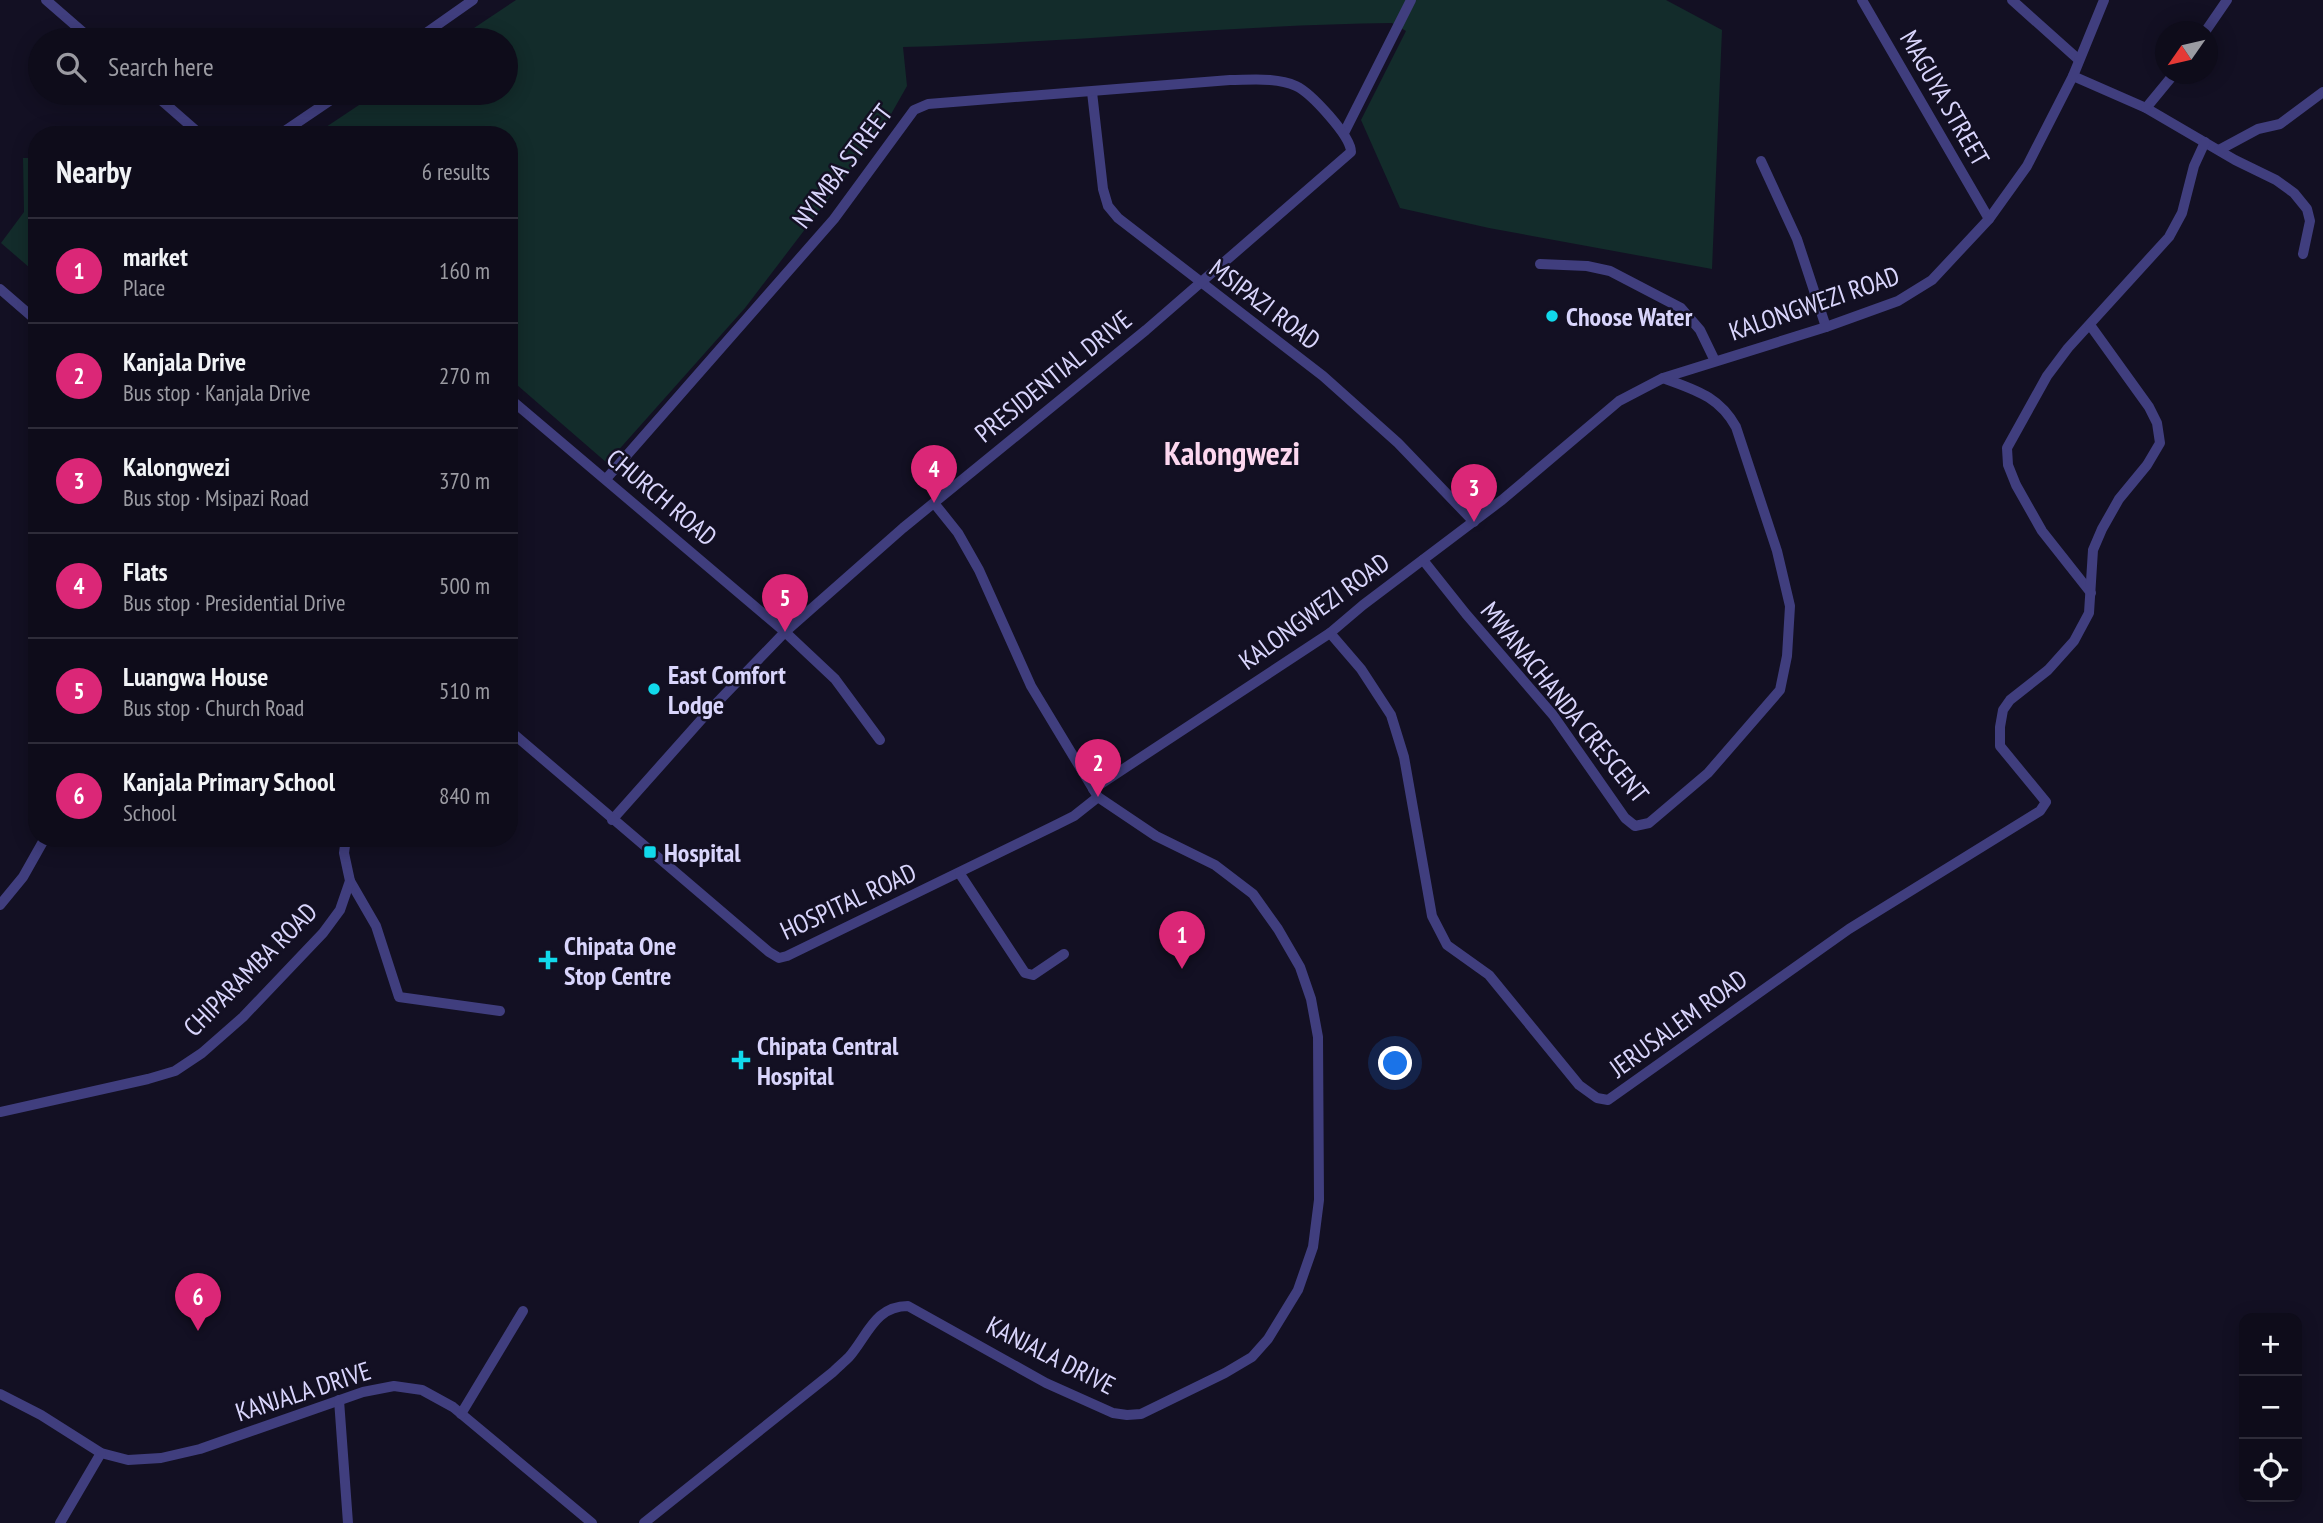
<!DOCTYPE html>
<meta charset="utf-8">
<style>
:root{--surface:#0e0c1a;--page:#1c1a27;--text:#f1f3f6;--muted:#9b9ba2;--line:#2e2c39;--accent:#db2777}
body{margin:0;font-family:"PT Sans Narrow",sans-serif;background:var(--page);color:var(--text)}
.controls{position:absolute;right:21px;bottom:21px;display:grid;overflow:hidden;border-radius:14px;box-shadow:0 4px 18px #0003}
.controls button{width:63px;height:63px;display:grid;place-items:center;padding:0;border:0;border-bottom:2px solid var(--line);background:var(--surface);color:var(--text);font:35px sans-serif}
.compass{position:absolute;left:2155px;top:21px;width:63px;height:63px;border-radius:50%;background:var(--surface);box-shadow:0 4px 18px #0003;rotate:236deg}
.you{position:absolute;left:1396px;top:1064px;width:24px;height:24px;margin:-18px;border:5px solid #fff;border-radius:50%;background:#1a73e8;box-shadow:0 0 0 10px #1a73e833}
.badge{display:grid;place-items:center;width:46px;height:46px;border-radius:50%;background:var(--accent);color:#fff;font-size:23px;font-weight:700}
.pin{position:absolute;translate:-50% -58px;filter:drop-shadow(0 2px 4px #0008)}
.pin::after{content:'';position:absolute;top:37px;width:24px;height:21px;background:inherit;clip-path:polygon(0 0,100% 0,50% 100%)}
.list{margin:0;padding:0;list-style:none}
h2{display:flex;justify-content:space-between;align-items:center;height:91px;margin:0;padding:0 28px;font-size:30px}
h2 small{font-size:23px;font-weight:400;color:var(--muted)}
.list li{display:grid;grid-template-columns:46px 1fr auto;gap:21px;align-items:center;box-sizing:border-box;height:105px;padding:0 28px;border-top:2px solid var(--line)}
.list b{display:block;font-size:26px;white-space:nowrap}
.list p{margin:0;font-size:23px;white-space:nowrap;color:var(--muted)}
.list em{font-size:23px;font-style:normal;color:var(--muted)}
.icon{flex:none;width:38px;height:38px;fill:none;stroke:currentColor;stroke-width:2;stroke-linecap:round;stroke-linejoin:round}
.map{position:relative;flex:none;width:2323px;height:1523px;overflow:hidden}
.search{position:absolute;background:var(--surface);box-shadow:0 4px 18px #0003;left:28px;top:28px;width:490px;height:77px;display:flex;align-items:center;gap:18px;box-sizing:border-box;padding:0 24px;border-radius:38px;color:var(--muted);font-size:26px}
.panel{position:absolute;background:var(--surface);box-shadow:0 4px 18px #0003;left:28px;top:126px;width:490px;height:721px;border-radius:28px}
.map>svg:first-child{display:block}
</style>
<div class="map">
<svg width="2323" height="1523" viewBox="0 0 2323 1523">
<rect width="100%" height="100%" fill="#131023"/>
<!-- green -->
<g fill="#132c2b">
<path d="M516 0H1666L1722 30 1712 269 1489 228 1400 208 1361 120 1406 31 1392 23C1229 25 1066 43 903 47L907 86 886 123 745 308 607 463 509 378V135H314L377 93H506V40H456Z"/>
<polygon points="23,158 37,158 37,274 1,243 24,212"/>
</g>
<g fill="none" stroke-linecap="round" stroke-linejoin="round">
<!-- minor -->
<g stroke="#403e7e" stroke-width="10">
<polyline points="46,0 92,40"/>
<polyline points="1862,0 1989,219"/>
<polyline points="2012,0 2079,60"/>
<polyline points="2205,32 2227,0"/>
<polyline points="416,40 473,0"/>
<polyline points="2073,76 2146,108 2235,160 2276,180 2294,193 2307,209 2310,221 2303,254"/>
<polyline points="1092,92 1103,189 1108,206 1118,218 1323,376 1398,443 1474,522"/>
<polyline points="153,93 201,135"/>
<polyline points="2146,108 2174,74"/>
<polyline points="1344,133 1411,0"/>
<polyline points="279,135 341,93"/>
<polyline points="2219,150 2258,129 2280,124 2323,92"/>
<polyline points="1761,161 1797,239 1826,327"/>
<polyline points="1540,264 1587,266 1610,271 1681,308 1700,330 1715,361"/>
<polyline points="0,289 37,321"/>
<polyline points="509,398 785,632 835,679 880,740"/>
<path d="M606 479 834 219 914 110 928 104 1230 80C1251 80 1276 77 1296 86 1311 93 1351 136 1351 152L1146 330 903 528 785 632 709 711 612 820"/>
<path d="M1423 560 1466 614 1553 715 1625 818 1635 826 1649 823 1708 773 1780 690 1787 656 1790 606 1777 551 1736 427C1719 396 1695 390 1663 378"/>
<polyline points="2091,593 2042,531 2016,485 2008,465 2007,448 2047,376 2068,348 2169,237 2182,213 2194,166 2205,142"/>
<polyline points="1330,633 1361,669 1391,715 1404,757 1432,916 1447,945 1489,975 1579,1085 1597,1098 1608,1100 1849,929 2040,811 2046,802 2000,746 2000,727 2003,710 2010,700 2048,670 2074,641 2089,613 2093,550 2102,529 2119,499 2147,465 2160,443 2157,423 2149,407 2090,325"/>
<polyline points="509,730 769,952 779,958 787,956 1056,825 1074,816 1098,797"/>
<polyline points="1093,789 1330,633 1363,605 1502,500 1619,401 1663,378 1826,327 1898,301 1932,280 1989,219 2027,166 2073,76 2104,0"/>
<polyline points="960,874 1025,973 1033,975 1064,954"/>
<polyline points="350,881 376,926 399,997 500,1011"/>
<polyline points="0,905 23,877 45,838"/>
<polyline points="0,1112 148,1079 175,1071 202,1053 243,1017 323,933 340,910 350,881 344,853 346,838"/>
<polyline points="0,1394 41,1415 101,1453 128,1460 161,1458 200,1449 363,1392 394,1386 422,1390 453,1407 592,1523"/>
<polyline points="339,1400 348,1523"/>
<polyline points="461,1414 523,1311"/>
<polyline points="60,1523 101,1453"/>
<path d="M644 1523 833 1372C838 1367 844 1362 849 1357 868 1335 875 1306 908 1306L1046 1383 1113 1413 1127 1415 1141 1414 1225 1373 1252 1357 1268 1339 1298 1290 1313 1247 1319 1200 1318 1037 1311 999 1300 967 1278 929 1253 894 1215 865 1156 836 1098 797 1031 686 979 570 958 533 934 503"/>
</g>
</g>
<!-- markers -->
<g fill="#11d9eb" stroke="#131023" stroke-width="2.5">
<circle cx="1552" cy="316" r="7"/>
<circle cx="654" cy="689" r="7"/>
<rect x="643" y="845" width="14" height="14" rx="3.5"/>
<path d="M544.5 949.5h7v7h7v7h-7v7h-7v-7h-7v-7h7z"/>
<path d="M737.5 1049.5h7v7h7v7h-7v7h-7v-7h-7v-7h7z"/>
</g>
<g text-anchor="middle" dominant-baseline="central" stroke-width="5" stroke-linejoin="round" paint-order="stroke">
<!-- street labels -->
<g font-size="26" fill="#d9d5fc" stroke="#131023">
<text transform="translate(1945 98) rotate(60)">MAGUYA STREET</text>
<text transform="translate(842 166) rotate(-53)">NYIMBA STREET</text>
<text transform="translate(1814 303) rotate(-19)">KALONGWEZI ROAD</text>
<text transform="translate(1265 304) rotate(37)">MSIPAZI ROAD</text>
<text transform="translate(1053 376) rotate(-39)">PRESIDENTIAL DRIVE</text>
<text transform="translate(662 497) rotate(40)">CHURCH ROAD</text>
<text transform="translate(1314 611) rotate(-36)">KALONGWEZI ROAD</text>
<text transform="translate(1565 702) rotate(51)">MWANACHANDA CRESCENT</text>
<text transform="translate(848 901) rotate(-25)">HOSPITAL ROAD</text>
<text transform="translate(250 969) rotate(-45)">CHIPARAMBA ROAD</text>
<text transform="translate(1678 1023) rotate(-36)">JERUSALEM ROAD</text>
<text transform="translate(1051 1355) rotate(27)">KANJALA DRIVE</text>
<text transform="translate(303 1391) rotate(-18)">KANJALA DRIVE</text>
</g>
<!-- poi labels -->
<g font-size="26" font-weight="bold" fill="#d9d5fc" stroke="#131023" text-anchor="start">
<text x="1566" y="316">Choose Water</text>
<text x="668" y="674">East Comfort<tspan x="668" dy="30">Lodge</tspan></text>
<text x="664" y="852">Hospital</text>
<text x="564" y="945">Chipata One<tspan x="564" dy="30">Stop Centre</tspan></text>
<text x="757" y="1045">Chipata Central<tspan x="757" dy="30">Hospital</tspan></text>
</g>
<!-- district labels -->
<g font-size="33" font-weight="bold" fill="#fcd7ef" stroke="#131023">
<text x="1232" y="452">Kalongwezi</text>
</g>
</g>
</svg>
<div class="controls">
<button>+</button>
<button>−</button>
<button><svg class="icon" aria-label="locate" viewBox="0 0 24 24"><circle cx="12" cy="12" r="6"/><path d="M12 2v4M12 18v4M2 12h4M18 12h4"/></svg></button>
</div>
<svg class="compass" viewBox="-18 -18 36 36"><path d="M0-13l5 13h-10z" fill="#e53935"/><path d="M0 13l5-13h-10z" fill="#9b9ba2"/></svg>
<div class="you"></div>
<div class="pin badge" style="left:1182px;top:969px">1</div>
<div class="pin badge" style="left:1098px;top:797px">2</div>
<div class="pin badge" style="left:1474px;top:522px">3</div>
<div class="pin badge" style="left:934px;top:503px">4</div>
<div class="pin badge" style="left:785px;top:632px">5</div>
<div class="pin badge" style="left:198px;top:1331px">6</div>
<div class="search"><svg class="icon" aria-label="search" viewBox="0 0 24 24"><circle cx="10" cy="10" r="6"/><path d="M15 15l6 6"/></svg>Search here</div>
<section class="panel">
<h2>Nearby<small>6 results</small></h2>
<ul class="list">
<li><span class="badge">1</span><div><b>market</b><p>Place</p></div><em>160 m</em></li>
<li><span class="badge">2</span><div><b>Kanjala Drive</b><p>Bus stop · Kanjala Drive</p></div><em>270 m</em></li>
<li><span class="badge">3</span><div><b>Kalongwezi</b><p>Bus stop · Msipazi Road</p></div><em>370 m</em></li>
<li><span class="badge">4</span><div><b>Flats</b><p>Bus stop · Presidential Drive</p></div><em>500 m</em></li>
<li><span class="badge">5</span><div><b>Luangwa House</b><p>Bus stop · Church Road</p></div><em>510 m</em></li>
<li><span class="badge">6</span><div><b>Kanjala Primary School</b><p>School</p></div><em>840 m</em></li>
</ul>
</section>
</div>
